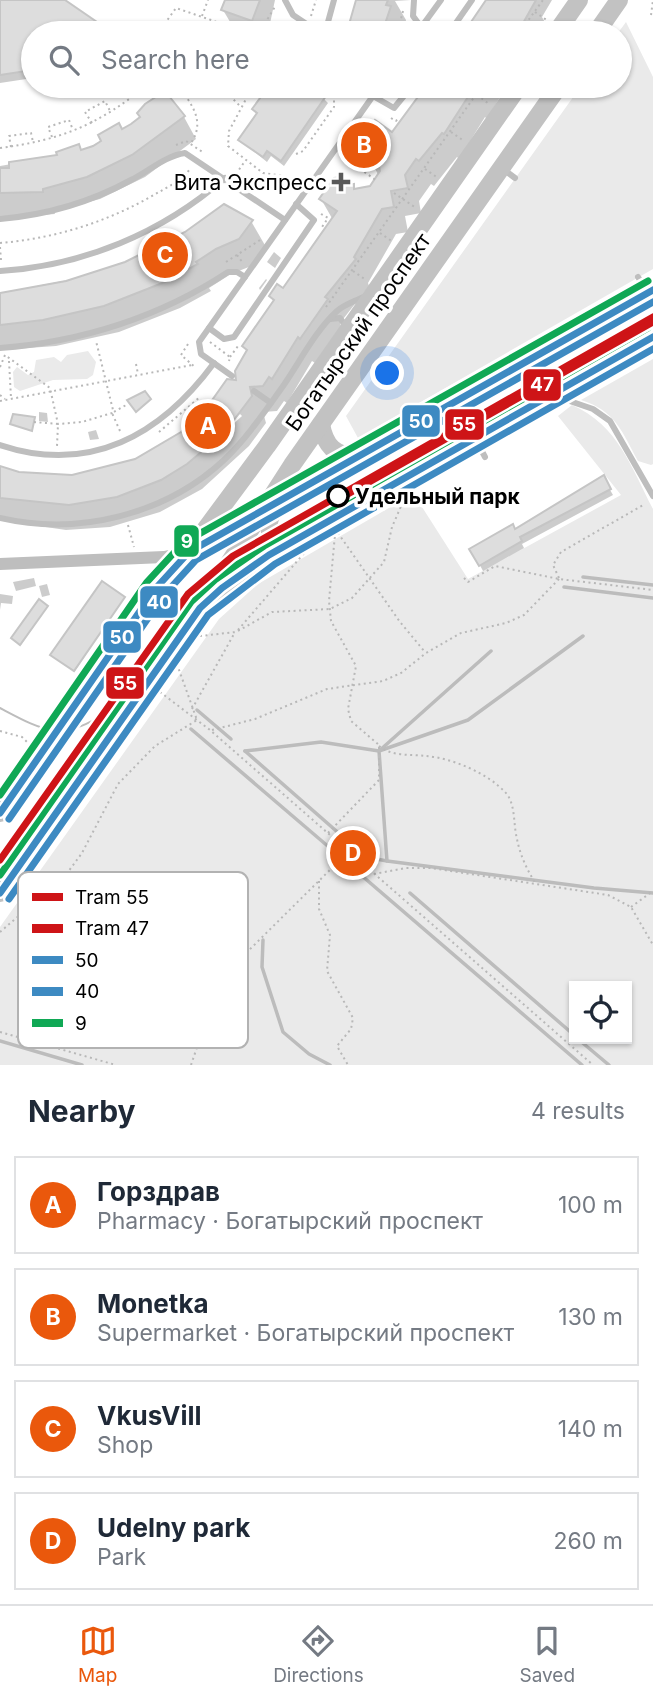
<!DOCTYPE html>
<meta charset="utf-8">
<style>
:root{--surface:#fff;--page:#f2f2f3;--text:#1f2937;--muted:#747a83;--line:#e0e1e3;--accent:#ea580c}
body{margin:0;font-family:Inter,sans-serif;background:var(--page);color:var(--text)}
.controls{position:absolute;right:21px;bottom:21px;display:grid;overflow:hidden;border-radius:0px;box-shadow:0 2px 5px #0004}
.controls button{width:63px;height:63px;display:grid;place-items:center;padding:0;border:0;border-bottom:2px solid var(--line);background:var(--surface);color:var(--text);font:35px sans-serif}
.you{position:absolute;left:388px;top:374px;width:24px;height:24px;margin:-18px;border:5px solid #fff;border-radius:50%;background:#1a73e8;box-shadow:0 0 0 10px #1a73e833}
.badge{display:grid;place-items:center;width:46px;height:46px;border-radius:50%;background:var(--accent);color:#fff;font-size:23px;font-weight:700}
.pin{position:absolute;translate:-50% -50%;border:4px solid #fff;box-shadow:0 2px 7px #0006}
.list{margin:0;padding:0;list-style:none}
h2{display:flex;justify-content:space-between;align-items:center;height:91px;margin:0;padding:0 28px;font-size:30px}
h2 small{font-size:23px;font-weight:400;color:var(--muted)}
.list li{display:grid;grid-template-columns:46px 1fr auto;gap:21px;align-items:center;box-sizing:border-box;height:98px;margin:0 14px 14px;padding:0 14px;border:2px solid var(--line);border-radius:0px}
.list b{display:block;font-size:26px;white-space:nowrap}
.list p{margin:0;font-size:23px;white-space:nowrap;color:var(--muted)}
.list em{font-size:23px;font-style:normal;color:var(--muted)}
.icon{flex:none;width:38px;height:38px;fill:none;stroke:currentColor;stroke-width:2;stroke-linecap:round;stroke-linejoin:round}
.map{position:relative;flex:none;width:653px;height:1065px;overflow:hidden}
.search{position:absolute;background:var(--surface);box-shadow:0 2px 5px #0004;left:21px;right:21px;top:21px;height:77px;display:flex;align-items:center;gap:18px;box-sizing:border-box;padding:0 24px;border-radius:38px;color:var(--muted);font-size:26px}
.sheet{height:539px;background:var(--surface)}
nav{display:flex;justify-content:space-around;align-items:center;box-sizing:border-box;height:98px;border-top:2px solid var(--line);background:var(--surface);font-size:19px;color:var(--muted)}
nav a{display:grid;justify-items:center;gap:4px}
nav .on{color:var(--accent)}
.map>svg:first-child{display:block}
</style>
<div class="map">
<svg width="653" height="1065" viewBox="0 0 653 1065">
<rect width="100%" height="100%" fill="#fff"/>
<!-- green -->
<g fill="#eaeaea" fill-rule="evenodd">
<polygon points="626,22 653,77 653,269 358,438 346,416 581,86 620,86 618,33"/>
<polygon points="88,351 96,362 93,375 87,379 53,380 20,391 14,387 13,372 17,367 28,375 34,372 36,360 54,357 61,362 67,355"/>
<path d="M653 359V464L651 465 638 461C622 432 616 411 581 400Z"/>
<path d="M572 405C618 425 631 467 653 509V1065H0V927L219 619 258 584 406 498 415 496 468 579 621 495 558 416ZM574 986H627V1039H574Z"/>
</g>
<!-- shadow -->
<g fill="#0003" fill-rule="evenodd">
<polygon points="0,0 62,0 107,33 33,33 33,78 0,83"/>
<polygon points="226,0 275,0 268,33 236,32 223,10"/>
<polygon points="358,0 411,0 395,1 406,20 404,33 353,33 350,28"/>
<polygon points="488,0 552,0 542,17 548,28 544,33 465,33"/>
<polygon points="278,86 318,86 317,92 328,103 284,166 271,156 267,162 240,140 257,115 254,109"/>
<path d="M428 86H510L506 87 487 119 485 117 459 159 457 157 434 186 431 184 419 201 421 213 405 216 408 232 396 234 368 283 369 286 340 323 341 326 315 363 312 361 287 403 284 401 277 411 263 412 266 423 249 446 202 489 160 512 110 527 66 530 18 523 0 517V467L18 473 72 477 136 461 172 440 239 380 248 353 244 346 274 303 271 296 283 290 333 220 321 199 348 187 353 186 355 190 371 188 379 176 364 149 393 135ZM240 414 242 416 218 438 222 430Z"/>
<polygon points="184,117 196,139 145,177 100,199 54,211 55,214 0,218 0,166 81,152 142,118"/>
<polygon points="251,221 266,247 254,265 231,274 209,288 211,291 180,308 119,332 56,346 0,350 0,293 94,275 151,252 186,233"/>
<polygon points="274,252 281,258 275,268 267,262"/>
<polygon points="266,279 267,280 260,290 259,288"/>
<polygon points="39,412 47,413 48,422 39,421"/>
<polygon points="96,430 99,439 90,440 88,432"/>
<polygon points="603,478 613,495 522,544 524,548 483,571 472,550 515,531"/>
<polygon points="34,578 36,586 16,591 13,582"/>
<polygon points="47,584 50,595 42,597 39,586"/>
<polygon points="0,594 13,596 12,604 1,603 0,610"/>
<polygon points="124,598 75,671 53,657"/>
<polygon points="47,607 21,645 13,639"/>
</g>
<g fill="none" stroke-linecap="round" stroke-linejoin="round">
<!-- stream -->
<g stroke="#bcbcbc" stroke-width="3.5">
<polyline points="583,577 653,585"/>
<polyline points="564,587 653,598"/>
<polyline points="583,636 468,720 379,751 387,861 594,888 653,893"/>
<polyline points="197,710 231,739"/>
<polyline points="191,729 330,848"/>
<polyline points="245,751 321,742 379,751 491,651"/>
<polyline points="245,751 366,857 387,861"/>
<polyline points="347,863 582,1065"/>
<polyline points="410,893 574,1035"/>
<polyline points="263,940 262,967 283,1032 309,1054 330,1065"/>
<polyline points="578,1039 609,1065"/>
<polyline points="0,1041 82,1065"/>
</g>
</g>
<!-- building -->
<g fill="#ddd" stroke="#c5c5c5" stroke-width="2">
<polygon points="0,0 65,0 113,33 33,33 33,70 0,75"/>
<polygon points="225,0 260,0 252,21 221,10"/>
<polygon points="356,0 388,0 386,5 391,6 382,33 355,33 348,28"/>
<polygon points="486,0 536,0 522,25 519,23 512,33 475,33 467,28"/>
<polygon points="269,86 312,86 326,96 281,161 267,151 263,157 238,140 257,113 252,109"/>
<polygon points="426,86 475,86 444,134 442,133 419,161 416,159 405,175 408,188 391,191 394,207 382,209 354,257 356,259 325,297 328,299 300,339 298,337 272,379 269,377 263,386 250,387 252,396 224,433 187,464 161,480 117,497 69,505 0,498 0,466 19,472 72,475 135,459 181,432 210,403 227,379 236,380 235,371 247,350 242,346 274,300 269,296 277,284 283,288 337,211 319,199 334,178 343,177 349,185 354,184 354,189 370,186 380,171 377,156 373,157 372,152 362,149 360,140 375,120 392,132"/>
<polygon points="165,91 185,116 132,155 87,177 43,189 43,192 0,193 0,168 9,168 9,162 57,155 56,152 79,144 81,150 93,146 101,141 98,135 119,123 122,129 131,124 140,117 137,113 145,104"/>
<polygon points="224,204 253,220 239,239 216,249 196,262 198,264 165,282 104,306 43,320 0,325 0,293 66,281 125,262 185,232"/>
<polygon points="145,391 151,399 136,412 127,400"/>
<polygon points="13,414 35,417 32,431 10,424"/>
<polygon points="604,475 611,489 520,537 522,541 479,566 469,549 513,524 515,529"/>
<polygon points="102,581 125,597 74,671 50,655"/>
<polygon points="39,599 48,606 20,645 11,638"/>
</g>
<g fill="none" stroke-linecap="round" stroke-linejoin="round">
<!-- path -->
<g stroke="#b8b8b8" stroke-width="2" stroke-dasharray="2 3.5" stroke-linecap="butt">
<polyline points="403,11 400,23 406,25"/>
<polyline points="535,12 548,21"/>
<polyline points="651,15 653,0"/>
<polyline points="202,16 208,0"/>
<polyline points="311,16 316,0"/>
<polyline points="158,33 176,8 249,33"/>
<polyline points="259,33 276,5"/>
<polyline points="397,33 400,24"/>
<polyline points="519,33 543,0"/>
<polyline points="126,86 132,95"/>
<path d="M178 86C191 103 206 121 191 143"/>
<polyline points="227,86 227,93 241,107"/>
<polyline points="253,86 229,131 228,146 263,173 284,176"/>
<polyline points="477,95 489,104"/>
<polyline points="391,118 396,121 399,117"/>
<polyline points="92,123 85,112 105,101 110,111"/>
<polyline points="451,132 464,141"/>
<polyline points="52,137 48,127 69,120 73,130"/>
<polyline points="176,145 186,141 204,153"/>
<polyline points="11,147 9,136 31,133 33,142"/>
<path d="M0 148C61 140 98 125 146 86"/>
<polyline points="296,154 303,151 334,107 334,86"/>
<polyline points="342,156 377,181"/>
<polyline points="425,169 438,178"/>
<polyline points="236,174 245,161"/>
<polyline points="394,193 416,208"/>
<polyline points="321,214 328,218 322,227"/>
<polyline points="380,233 393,242"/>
<path d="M0 243C58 238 110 221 159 192 170 186 183 179 190 169"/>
<polyline points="0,247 1,260"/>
<polyline points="237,255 243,263"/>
<polyline points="226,262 260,240"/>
<polyline points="353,271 366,280"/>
<polyline points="326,307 482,86"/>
<polyline points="210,342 230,357 229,361"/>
<polyline points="188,344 181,355 196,368"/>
<polyline points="230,357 238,346"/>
<polyline points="9,361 11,398"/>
<polyline points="136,364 138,374"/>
<polyline points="0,367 5,355 50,388 58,424 82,422 112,413 113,410 96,341"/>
<polyline points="0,395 5,399"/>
<polyline points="0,401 192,365"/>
<polyline points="34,422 58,424 57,446"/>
<polyline points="120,431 112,413 128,404"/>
<polyline points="159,432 200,397"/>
<polyline points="128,525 134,547"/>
<polyline points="338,533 400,622 425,652"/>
<polyline points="464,578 468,582 495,566 559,579 653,590"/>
<polyline points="559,578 553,565 561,552 645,504"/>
<polyline points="238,630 305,552"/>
<polyline points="200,636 236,632 272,612 330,609 352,598 384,562 392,527 402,504 414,493"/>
<polyline points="160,692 210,730 593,1065"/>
<polyline points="192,709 234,634"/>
<polyline points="212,730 255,719 327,689 383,681 401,673 426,653 461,633 506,623 524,615 559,579"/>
<polyline points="0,731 22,737 30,745"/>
<path d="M379 746C392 757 411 754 426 756 452 758 487 773 505 792 516 803 513 824 517 839 520 855 527 870 536 884"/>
<polyline points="328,833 379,780 379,745 351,721 348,709 356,666 331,621 329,601 335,534"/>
<polyline points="374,874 406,868 431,868 608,895 631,907 653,945"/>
<polyline points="319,881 319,909 330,935 327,971 353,1018 351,1029 337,1046 348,1065"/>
<polyline points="631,907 653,891"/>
<polyline points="0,932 65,876 82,853 118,784 155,746 197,720 178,667"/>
<polyline points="0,1032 116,1065"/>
<polyline points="191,1065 213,1000 234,965 347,853"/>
</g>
<!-- lane -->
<g stroke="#bebebe" stroke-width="6">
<polyline points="285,0 293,15 320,33"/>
<polyline points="414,0 413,16 421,27"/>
<polyline points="325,33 334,0"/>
<polyline points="417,33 441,0"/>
<polyline points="449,33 472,0"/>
<polyline points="373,96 394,108 412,86"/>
<polyline points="503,169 515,178"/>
<path d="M0 219C46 215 91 202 131 180 149 171 165 156 185 153L285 220"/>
<path d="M0 271C83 266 162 233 225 178"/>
<polyline points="638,277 647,291"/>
<polyline points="330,319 340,318 347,328"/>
<polyline points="209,328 224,339 234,337 314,220 296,204"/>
<path d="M0 348C81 342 160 317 228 272H237L245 277"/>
<polyline points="232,376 201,354 199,342 380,86"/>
<polyline points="254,391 271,403"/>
<polyline points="555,396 593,409 610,421 653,496"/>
<polyline points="476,440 485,457"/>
<path d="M0 445C90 475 161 435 214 363"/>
<path d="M0 518C78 536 165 515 224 460 246 439 263 414 281 389 298 365 315 331 337 311 345 304 356 301 365 296"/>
</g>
<!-- street -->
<polyline stroke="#bebebe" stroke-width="12" points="0,564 164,557 188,552"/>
<!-- secondary -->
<g stroke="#c2c2c2" stroke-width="18">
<polyline points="556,33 579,0"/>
<polyline points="596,33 619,0"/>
<path d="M321 424C325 446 335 456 357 457"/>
<path d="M280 504C267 517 262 534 284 541L298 538"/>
<polyline points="193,546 267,446 519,86"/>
<polyline points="211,591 292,465 559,86"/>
<polyline points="0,813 156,588 189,552 653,290"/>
<polyline points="0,893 200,608 222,588 269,555 653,337"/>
</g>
<!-- tram -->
<path stroke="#bdbdbd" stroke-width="2" d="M0 708C40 729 62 743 103 714"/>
<defs>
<g id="bus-1">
<polyline points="0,813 156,588 189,552 653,290"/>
<polyline points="0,893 200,608 222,588 269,555 653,337"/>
</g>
<g id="bus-2">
<polyline points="9,819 164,595 196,560 653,302"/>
<polyline points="9,899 208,615 275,564 653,349"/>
</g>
<g id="bus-3">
<polyline points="0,795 147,582 183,543 648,281"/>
<polyline points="0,875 191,602 216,579 264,546 648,328"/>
</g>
</defs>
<!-- bus-1 casing -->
<use href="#bus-1" stroke="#fff" stroke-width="12"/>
<!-- bus-2 casing -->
<use href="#bus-2" stroke="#fff" stroke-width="12"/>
<!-- bus-3 casing -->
<use href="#bus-3" stroke="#fff" stroke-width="12"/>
<!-- bus-1 -->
<use href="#bus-1" stroke="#3d8ac2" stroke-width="7"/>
<!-- bus-2 -->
<use href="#bus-2" stroke="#3d8ac2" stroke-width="7"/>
<!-- bus-3 -->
<use href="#bus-3" stroke="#10a855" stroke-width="7"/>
<defs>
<polyline id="tram-1" points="0,860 188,594 233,556 653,317"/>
<polyline id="tram-2" points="339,499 653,322"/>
</defs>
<!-- tram-1 casing -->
<use href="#tram-1" stroke="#fff" stroke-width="12"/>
<!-- tram-2 casing -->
<use href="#tram-2" stroke="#fff" stroke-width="12"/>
<!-- tram-1 -->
<use href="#tram-1" stroke="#ce1417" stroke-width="7"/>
<!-- tram-2 -->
<use href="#tram-2" stroke="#ce1417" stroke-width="7"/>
</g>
<!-- markers -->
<path fill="#595959" stroke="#fff" stroke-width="2.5" d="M337.5 171.5h7v7h7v7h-7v7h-7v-7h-7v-7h7z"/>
<circle fill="#fff" stroke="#000" stroke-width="3.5" cx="338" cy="496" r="10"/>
<g text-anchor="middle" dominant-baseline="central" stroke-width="7" stroke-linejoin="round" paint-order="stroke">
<!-- poi labels -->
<g font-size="21" fill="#000" stroke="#fff" text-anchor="end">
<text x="327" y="182">Вита Экспресс</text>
</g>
<!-- street labels -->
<g font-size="21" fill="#000" stroke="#fff">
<text transform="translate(358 332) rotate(-55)">Богатырский проспект</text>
</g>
<!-- stop labels -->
<g font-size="21" font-weight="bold" fill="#000" stroke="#fff" text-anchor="start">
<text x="355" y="496">Удельный парк</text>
</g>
</g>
<!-- legend -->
<rect x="18" y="872" width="230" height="176" rx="10" fill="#fff" stroke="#b2b2b2" stroke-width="2"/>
<rect x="32" y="893" width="31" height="8" fill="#ce1417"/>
<rect x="32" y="924" width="31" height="9" fill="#ce1417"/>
<rect x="32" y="956" width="31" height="8" fill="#3d8ac2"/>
<rect x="32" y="987" width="31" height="9" fill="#3d8ac2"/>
<rect x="32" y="1019" width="31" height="8" fill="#10a855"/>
<g font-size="19" fill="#000">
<text x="75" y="904">Tram 55</text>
<text x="75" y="935">Tram 47</text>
<text x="75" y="967">50</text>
<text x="75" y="998">40</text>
<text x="75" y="1030">9</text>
</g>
<g stroke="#fff" stroke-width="2.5">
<rect x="522" y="368" width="40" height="34" rx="7" fill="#ce1417"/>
<rect x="401" y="404" width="40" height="34" rx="7" fill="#3d8ac2"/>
<rect x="444" y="408" width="41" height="33" rx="7" fill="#ce1417"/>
<rect x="173" y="524" width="27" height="34" rx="7" fill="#10a855"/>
<rect x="139" y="585" width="40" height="34" rx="7" fill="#3d8ac2"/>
<rect x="102" y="620" width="40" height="34" rx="7" fill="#3d8ac2"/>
<rect x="105" y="666" width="40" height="34" rx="7" fill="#ce1417"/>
</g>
<g font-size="19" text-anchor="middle" font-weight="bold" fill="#fff">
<text x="542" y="391">47</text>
<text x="421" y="428">50</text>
<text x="464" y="431">55</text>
<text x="187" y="548">9</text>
<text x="159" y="609">40</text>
<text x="122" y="644">50</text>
<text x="125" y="690">55</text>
</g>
</svg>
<div class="controls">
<button><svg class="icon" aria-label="locate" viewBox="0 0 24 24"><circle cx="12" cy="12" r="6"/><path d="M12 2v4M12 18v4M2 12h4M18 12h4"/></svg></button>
</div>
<div class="you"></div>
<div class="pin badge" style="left:208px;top:426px">A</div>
<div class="pin badge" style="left:364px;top:145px">B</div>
<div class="pin badge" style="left:165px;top:255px">C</div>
<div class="pin badge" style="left:353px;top:853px">D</div>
<div class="search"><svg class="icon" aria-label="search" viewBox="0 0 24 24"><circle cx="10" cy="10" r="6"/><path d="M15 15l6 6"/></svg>Search here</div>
</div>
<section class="sheet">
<h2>Nearby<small>4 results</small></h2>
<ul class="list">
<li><span class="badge">A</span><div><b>Горздрав</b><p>Pharmacy · Богатырский проспект</p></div><em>100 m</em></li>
<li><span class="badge">B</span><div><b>Monetka</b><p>Supermarket · Богатырский проспект</p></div><em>130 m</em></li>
<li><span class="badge">C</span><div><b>VkusVill</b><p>Shop</p></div><em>140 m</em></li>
<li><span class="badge">D</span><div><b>Udelny park</b><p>Park</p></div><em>260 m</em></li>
</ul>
</section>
<nav>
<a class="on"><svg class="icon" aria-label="map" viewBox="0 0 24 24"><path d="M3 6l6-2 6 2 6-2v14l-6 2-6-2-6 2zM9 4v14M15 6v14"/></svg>Map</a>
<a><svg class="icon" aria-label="directions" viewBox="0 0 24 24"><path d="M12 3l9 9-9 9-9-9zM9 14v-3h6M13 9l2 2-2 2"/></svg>Directions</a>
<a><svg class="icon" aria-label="saved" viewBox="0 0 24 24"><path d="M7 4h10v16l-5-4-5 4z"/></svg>Saved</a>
</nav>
